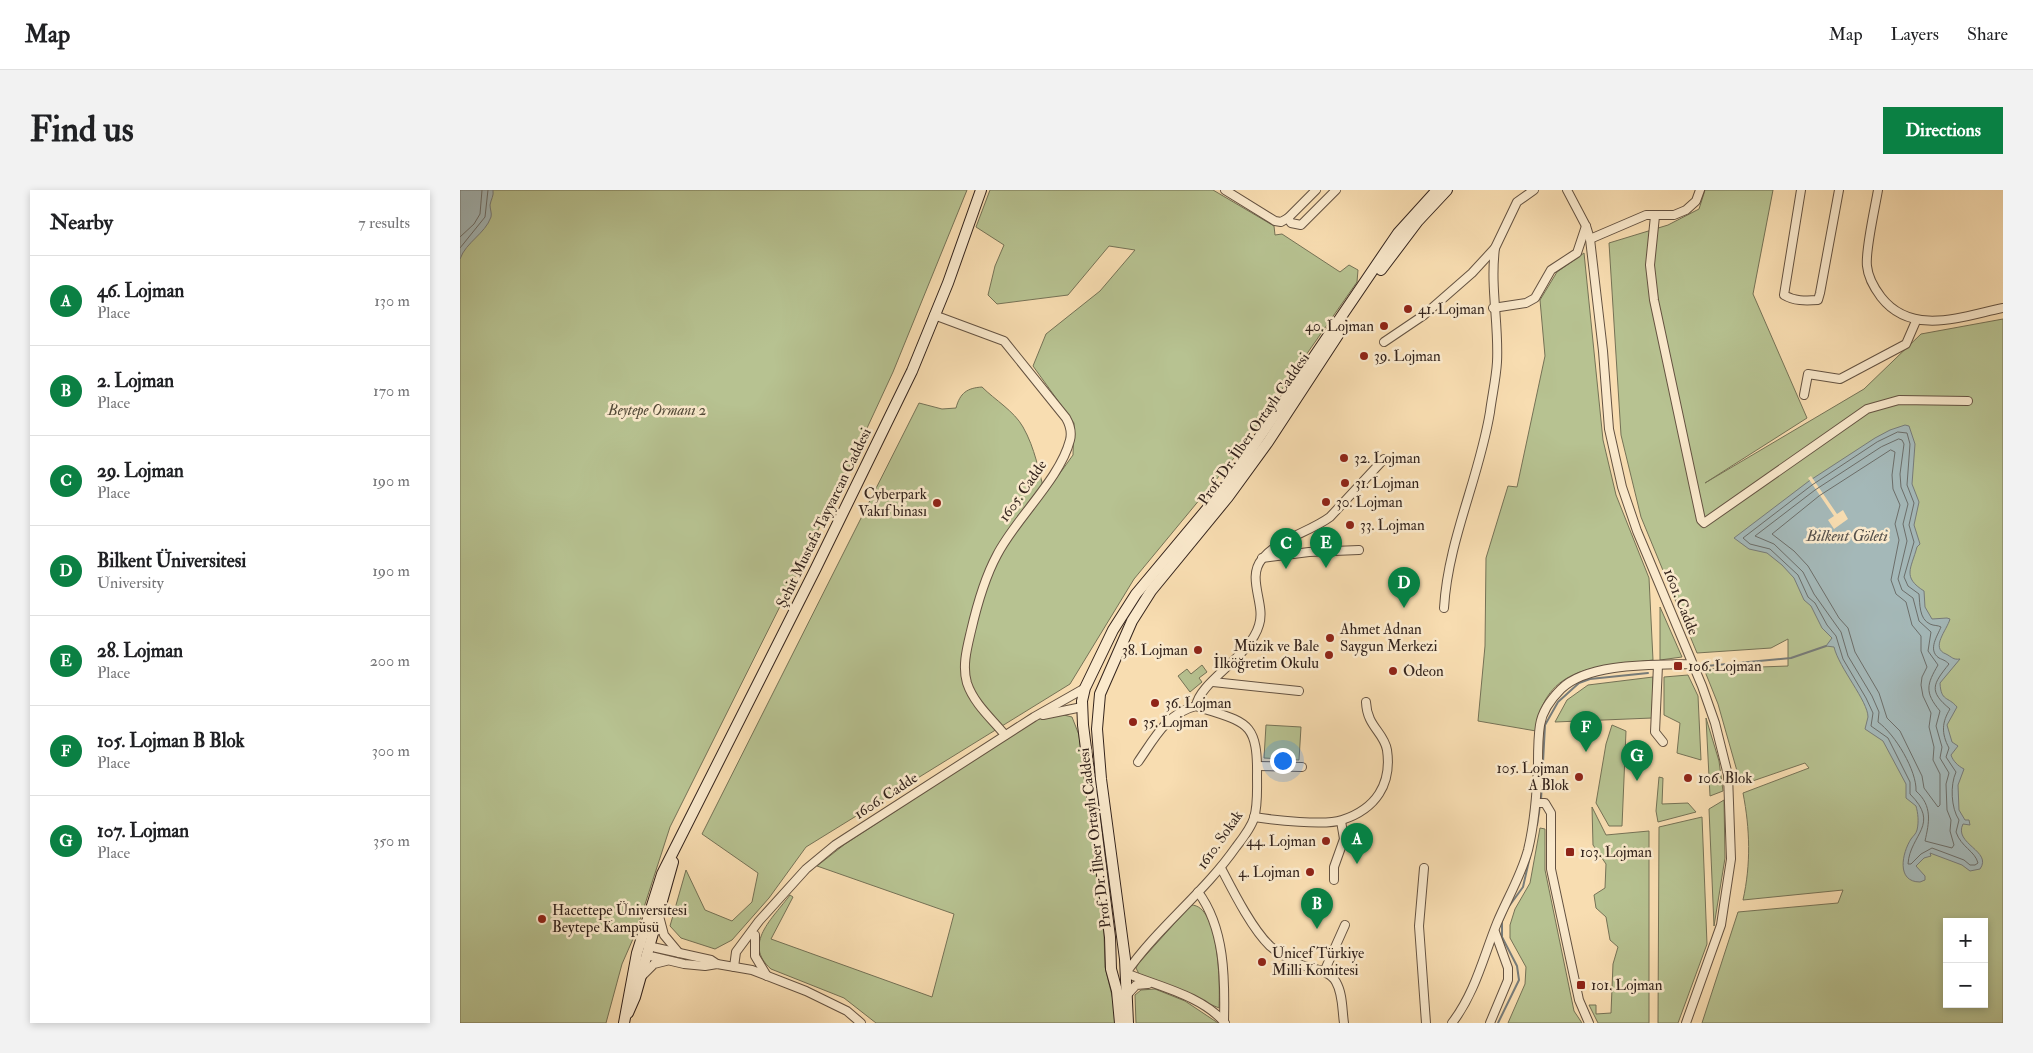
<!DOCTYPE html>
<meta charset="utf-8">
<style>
:root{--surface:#fff;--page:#f2f2f2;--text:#202124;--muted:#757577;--line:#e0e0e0;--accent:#0b8043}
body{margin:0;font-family:"IM FELL Double Pica",serif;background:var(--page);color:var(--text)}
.controls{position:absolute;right:15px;bottom:15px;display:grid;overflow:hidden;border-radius:0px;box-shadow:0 2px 8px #0003}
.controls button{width:45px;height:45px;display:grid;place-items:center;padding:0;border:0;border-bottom:1px solid var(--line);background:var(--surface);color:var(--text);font:25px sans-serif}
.you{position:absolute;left:822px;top:570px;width:18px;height:18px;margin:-12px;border:4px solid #fff;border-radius:50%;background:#1a73e8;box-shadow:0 0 0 8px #1a73e833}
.badge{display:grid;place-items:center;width:32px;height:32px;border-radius:50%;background:var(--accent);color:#fff;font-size:16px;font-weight:700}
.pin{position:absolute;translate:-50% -41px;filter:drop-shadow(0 1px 2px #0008)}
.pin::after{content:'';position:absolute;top:26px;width:18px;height:15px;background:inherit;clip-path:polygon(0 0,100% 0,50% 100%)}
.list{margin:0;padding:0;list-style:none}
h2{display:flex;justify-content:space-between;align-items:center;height:65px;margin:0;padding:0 20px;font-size:21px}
h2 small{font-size:16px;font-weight:400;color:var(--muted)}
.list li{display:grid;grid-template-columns:32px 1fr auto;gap:15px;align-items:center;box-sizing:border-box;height:90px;padding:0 20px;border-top:1px solid var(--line)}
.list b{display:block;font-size:19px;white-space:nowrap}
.list p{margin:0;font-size:16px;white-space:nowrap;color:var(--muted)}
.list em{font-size:16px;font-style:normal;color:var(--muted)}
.map{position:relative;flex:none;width:1543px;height:833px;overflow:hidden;border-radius:0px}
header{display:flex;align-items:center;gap:30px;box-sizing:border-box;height:70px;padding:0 25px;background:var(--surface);border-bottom:1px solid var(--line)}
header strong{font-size:24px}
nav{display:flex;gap:28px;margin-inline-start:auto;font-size:18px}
.intro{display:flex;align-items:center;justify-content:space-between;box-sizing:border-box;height:120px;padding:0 30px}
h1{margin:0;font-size:35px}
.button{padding:12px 22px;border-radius:0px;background:var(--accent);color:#fff;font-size:18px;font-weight:700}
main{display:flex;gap:30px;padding:0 30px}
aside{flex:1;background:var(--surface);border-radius:0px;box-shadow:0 2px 8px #0003}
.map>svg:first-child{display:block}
</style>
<header>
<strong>Map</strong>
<nav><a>Map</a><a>Layers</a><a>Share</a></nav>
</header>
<div class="intro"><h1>Find us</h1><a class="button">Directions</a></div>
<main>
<aside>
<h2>Nearby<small>7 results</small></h2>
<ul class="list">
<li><span class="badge">A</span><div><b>46. Lojman</b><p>Place</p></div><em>130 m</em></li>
<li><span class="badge">B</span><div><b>2. Lojman</b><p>Place</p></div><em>170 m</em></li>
<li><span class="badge">C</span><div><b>29. Lojman</b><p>Place</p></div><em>190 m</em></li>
<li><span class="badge">D</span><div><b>Bilkent Üniversitesi</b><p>University</p></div><em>190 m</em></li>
<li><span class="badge">E</span><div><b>28. Lojman</b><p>Place</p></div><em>200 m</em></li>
<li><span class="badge">F</span><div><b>105. Lojman B Blok</b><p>Place</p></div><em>300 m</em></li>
<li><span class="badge">G</span><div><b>107. Lojman</b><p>Place</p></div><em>350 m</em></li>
</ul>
</aside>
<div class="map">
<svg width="1543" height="833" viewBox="0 0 1543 833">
<rect width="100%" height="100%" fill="#f8ddb1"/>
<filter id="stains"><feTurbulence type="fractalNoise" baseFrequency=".004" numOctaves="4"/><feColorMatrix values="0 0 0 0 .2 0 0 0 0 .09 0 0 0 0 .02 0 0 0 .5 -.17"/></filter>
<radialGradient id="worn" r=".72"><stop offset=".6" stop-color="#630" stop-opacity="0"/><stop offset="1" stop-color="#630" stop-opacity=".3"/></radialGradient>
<!-- green -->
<g fill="#b7c291" stroke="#757256" fill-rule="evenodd">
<polygon points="0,0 507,0 433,182 383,290 210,637 176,742 162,774 146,833 0,833"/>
<path d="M530 0H753L814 36 815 45 822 44 880 82 889 75 898 80 897 92 774 268 674 389 610 494 346 657 309 708 272 750 255 759 221 748 210 736 226 680 245 720 272 731 292 712 298 683 242 644 459 213 482 219 496 218C500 203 507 198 522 197 535 210 554 221 563 237 575 258 579 282 585 304L613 265 614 233 573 176 586 144 640 101 675 60 649 56 608 105 537 114 528 105 535 76 544 55 516 37Z"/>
<path d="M1245 0H1313L1293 104 1347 228 1245 293 1404 199 1461 144 1543 129V833H1242L1278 722 1378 713 1383 700 1283 710C1291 674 1290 639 1283 603L1349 578 1345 573 1281 595 1258 514 1244 479 1328 476V449L1311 458 1237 463 1181 327 1161 245 1149 53 1208 35 1239 19ZM1487 732H1524V814H1487Z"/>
<path d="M1124 63 1143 250 1156 305 1189 388 1193 470C1140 477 1084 474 1076 541L1018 531 1025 456 1026 368 1048 296 1057 297 1085 166 1080 110 1097 82Z"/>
<polygon points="1200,417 1222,467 1200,470"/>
<polygon points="742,475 747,482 739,488 742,492 730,502 718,486 727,479 731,484"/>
<polygon points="1228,485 1238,506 1241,570 1217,563 1220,533 1204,525 1204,487"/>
<polygon points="1193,487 1192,528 1095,532 1107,510 1128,495"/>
<path d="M600 524 612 527 619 545 644 744 645 777 655 818V833H416L384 808 311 779C282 754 313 728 330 705L333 707 311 749 472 807 494 724 357 676 385 654 575 530Z"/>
<polygon points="1246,528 1259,571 1263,601 1250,606"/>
<polygon points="806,535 841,537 839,570 804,568"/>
<polygon points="1152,535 1166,541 1162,636 1149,636 1136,613 1146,554"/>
<polygon points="1199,587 1203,588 1202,614 1228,613 1236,622 1198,632 1196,621"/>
<polygon points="1264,610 1265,668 1254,736 1249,619"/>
<polygon points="1132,617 1146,645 1189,641 1189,833 1138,833 1129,815 1136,815 1136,824 1151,823 1153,774 1158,757 1150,750 1146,727 1136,718 1134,705 1145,698 1146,674 1133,655"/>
<polygon points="1242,627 1247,754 1218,833 1198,833 1199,637"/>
<polygon points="1080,638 1085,639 1085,680 1114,821 1122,833 1048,833 1065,794 1066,777 1050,748 1050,735 1055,719 1070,693"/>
<path d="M731 715C760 715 760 797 759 818L679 784 676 778 678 774Z"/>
<polygon points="695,799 725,811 758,833 676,833 675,805 681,800"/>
</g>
<!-- water -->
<g fill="#a4b8b8" stroke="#777c7a">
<path d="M0 0H33C34 6 31 9 30 15 30 19 32 23 31 27 25 44 6 52 0 69Z"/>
<path d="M1445 235 1449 236 1455 254 1452 294 1459 312 1454 335 1460 354 1457 357C1451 379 1442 387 1464 401L1465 417 1472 429 1487 428 1490 429C1487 440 1470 458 1486 464 1492 467 1493 470 1500 469L1480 493C1481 512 1488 506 1497 517L1487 535 1492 552 1498 556 1491 565C1493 571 1498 576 1504 579L1498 595 1499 620 1505 630H1509L1510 635 1503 634C1493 654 1533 661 1520 679L1510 681 1502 675 1470 663 1471 666 1464 668 1456 676 1465 686V690L1460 692C1436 692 1442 663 1451 649 1453 646 1456 644 1457 640 1459 632 1458 623 1456 616L1446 608V594L1423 551 1405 539C1406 535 1407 531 1408 527 1408 511 1379 478 1374 457L1366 456 1372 448 1362 438 1351 416 1344 410 1334 388 1322 375 1307 363 1289 359 1274 348 1349 291 1415 248 1430 240Z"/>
</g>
<!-- pier -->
<polygon fill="#f8ddb1" points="1351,286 1377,324 1383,320 1388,329 1374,339 1368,330 1374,326 1348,288"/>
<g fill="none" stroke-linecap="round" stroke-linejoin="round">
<!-- shore -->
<g stroke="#6c6e6a" stroke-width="1">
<polyline points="0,47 14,34 20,24 22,0"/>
<polyline points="0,58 25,27 28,0"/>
<path d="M1438 242 1447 243 1450 254 1447 295 1454 313 1449 335 1454 352 1444 387 1448 396 1459 404C1460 414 1459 429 1470 434 1474 436 1478 435 1481 437 1478 445 1467 460 1479 468 1483 470 1485 470 1489 474 1473 494 1468 501 1490 519 1482 532 1481 543 1489 558L1486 567 1496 582C1490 595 1491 618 1499 630L1496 642C1501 657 1515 661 1518 673L1515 675H1510L1504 670 1472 658 1461 664 1451 674H1448C1450 644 1481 635 1450 604V592L1428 548 1411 536 1413 523 1406 508 1383 469 1376 446 1367 435 1355 413 1348 407 1338 385 1310 359 1290 354 1283 348 1352 295 1417 252Z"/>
<path d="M1439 249 1442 250 1444 254 1440 284 1441 297 1448 314 1443 334 1447 351 1438 389 1442 400 1453 408 1459 431 1471 442 1468 461 1478 475C1467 494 1464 502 1480 521L1476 536 1482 557 1480 568 1489 583 1486 594 1487 620 1491 630 1490 641 1494 655 1492 658 1465 651C1469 633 1473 616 1456 601 1457 581 1435 544 1418 532L1419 522 1412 506 1388 466 1381 442 1354 404 1343 382 1314 354 1295 346 1355 300 1421 257Z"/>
<polygon points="1431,260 1435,262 1432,285 1433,299 1440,315 1435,334 1439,350 1431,390 1436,404 1446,412 1452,435 1461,446 1461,461 1467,477 1462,487 1461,495 1463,506 1471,523 1469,537 1474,557 1473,570 1480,584 1480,615 1478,617 1464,598 1462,586 1440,541 1427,528 1419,503 1395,462 1388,438 1379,428 1348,376 1334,361 1312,344 1359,306"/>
</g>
<!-- stream -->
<g stroke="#777c7a" stroke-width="2">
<polyline points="1246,476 1331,468 1366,456"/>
<polyline points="1081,610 1085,535 1098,512 1119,493 1130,489 1188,483"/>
<polyline points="1077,635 1080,615"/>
<polyline points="1038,833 1059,790 1057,776 1042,747 1042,731 1047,719 1063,697 1071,662"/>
</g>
<defs>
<g id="street">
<polyline points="765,0 815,31 821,32 828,28"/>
<polyline points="856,0 828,28 831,33 841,35 876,0"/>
<polyline points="1107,0 1126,36 1130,49 1143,161 1149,239 1162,297 1177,341 1242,496 1255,533 1268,585 1271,669 1261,735 1226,833"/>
<path d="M1341 0 1324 105C1334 111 1345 111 1358 110L1360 103 1379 0"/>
<path d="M1418 0C1415 18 1405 61 1407 76 1408 87 1415 99 1421 107 1452 147 1503 126 1543 118"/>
<polyline points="1195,26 1190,75 1194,110 1241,330 1244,333 1407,219 1439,210 1508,211"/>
<polyline points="1130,49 1186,25 1214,25 1226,20 1236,11 1240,0"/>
<polyline points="1033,118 1066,113 1075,108 1091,80 1117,63 1126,36"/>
<path d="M474 125 544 151 606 228C610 235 612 242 610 250 600 289 556 328 537 365 524 389 517 415 511 441 507 458 502 476 507 493 514 514 532 529 545 545"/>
<polyline points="924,152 964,125 1012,83 1035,58 1057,12 1074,0"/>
<polyline points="1344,205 1348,184 1380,189 1446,154 1456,131"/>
<polyline points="802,368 849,362 899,360"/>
<path d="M984 418C988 350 1019 289 1030 222 1032 206 1036 189 1037 172 1039 134 1030 97 1035 58"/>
<polyline points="1198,475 1195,542 1203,552"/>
<polyline points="753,492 839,501"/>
<path d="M736 516C785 533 798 529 797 586 797 600 798 615 794 628 791 638 783 648 776 657 744 703 698 737 666 783 699 797 741 805 765 833"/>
<path d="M736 516C740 491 790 467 799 435 806 414 786 388 802 369 818 349 850 342 870 327L924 269"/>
<polyline points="583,525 622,517"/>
<path d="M678 572C694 549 707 523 736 516"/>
<polyline points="797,576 842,577"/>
<polyline points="1076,613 1085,613 1091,623 1091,679 1119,810 1129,833"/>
<path d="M794 627C814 630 865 636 882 630 916 619 932 594 927 560 924 542 907 537 906 512"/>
<path d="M761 678C773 701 792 739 810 756 819 764 829 769 839 774 851 779 870 780 876 792 883 804 882 820 884 833"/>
<polyline points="964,678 959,736 966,833"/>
<polyline points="874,690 874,677 884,649 881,631"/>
<path d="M738 702C765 738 765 789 764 831"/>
<polyline points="199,726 204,745 219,763"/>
<polyline points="295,745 295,766 307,786"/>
<polyline points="188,756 251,770 257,774"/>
<polyline points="186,765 224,774 245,776 257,774 292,780 346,801 387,821 401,833"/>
<polyline points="274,777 276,762 299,731 346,679 375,655 574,527 625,498"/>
<polyline points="864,782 885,735"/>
<polyline points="182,786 194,774 206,771"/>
<polyline points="667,805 676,795 688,794"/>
<path d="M992 833C1015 803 1023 768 1037 733 1047 709 1061 686 1068 660 1075 631 1077 602 1078 573 1078 561 1078 547 1080 535 1082 522 1091 509 1101 499 1128 472 1196 475 1232 474"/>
<polyline points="1030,833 1048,790 1048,778 1035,742"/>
</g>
<g id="secondary">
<polyline points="921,80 958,31 987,0"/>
<polyline points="168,823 175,807 213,672"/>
<polyline points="164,833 177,763 202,684 356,378 452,181 488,93 521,0"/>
<polyline points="660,833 657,801 651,779 650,747 623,535 622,511 625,498 653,440 676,404 767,295 938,43 977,0"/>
<polyline points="668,833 665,769 641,589 637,539 640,504 672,431 691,401 768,307 808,252 878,145"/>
</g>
</defs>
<!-- street casing -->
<use href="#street" stroke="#645241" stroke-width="10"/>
<!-- secondary casing -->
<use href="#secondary" stroke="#33231c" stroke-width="12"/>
<!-- street -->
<use href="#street" stroke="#fae9cc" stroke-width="8"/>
<!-- secondary -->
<use href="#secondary" stroke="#fae9cc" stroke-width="10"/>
</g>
<!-- markers -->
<g fill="#8f2418" stroke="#fae9cc" stroke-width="2">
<circle cx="948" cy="119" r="5"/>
<circle cx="924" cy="136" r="5"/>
<circle cx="904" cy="166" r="5"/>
<circle cx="884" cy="268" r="5"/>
<circle cx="885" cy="293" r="5"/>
<circle cx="866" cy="312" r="5"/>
<circle cx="477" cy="313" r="5"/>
<circle cx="890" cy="335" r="5"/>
<circle cx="870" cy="448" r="5"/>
<circle cx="738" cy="460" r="5"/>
<circle cx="869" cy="465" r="5"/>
<rect x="1213" y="471" width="10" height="10" rx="2.5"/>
<circle cx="933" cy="481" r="5"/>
<circle cx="695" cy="513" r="5"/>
<circle cx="673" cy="532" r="5"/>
<circle cx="1119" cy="587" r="5"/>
<circle cx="1228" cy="588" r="5"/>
<circle cx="866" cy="651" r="5"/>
<rect x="1105" y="657" width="10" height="10" rx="2.5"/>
<circle cx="850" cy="682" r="5"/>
<circle cx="82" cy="729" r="5"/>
<circle cx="802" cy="772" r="5"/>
<rect x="1116" y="790" width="10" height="10" rx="2.5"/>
</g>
<g text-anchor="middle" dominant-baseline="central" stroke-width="5" stroke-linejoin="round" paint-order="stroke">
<!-- poi labels -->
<g font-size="15" fill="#33231c" stroke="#fae9cc" text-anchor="start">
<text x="958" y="119">41. Lojman</text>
<text x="914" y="136" text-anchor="end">40. Lojman</text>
<text x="914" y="166">39. Lojman</text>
<text x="894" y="268">32. Lojman</text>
<text x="895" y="293">31. Lojman</text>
<text x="467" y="304" text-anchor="end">Cyberpark<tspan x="467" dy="17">Vakıf binası</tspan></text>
<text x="876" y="312">30. Lojman</text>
<text x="900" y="335">33. Lojman</text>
<text x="880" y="439">Ahmet Adnan<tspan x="880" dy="17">Saygun Merkezi</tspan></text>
<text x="859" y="456" text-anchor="end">Müzik ve Bale<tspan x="859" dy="17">İlköğretim Okulu</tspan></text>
<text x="728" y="460" text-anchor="end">38. Lojman</text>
<text x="1228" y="476">106. Lojman</text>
<text x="943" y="481">Odeon</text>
<text x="705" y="513">36. Lojman</text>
<text x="683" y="532">35. Lojman</text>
<text x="1109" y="578" text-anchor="end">105. Lojman<tspan x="1109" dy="17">A Blok</tspan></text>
<text x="1238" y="588">106. Blok</text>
<text x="856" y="651" text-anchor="end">44. Lojman</text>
<text x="1120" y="662">103. Lojman</text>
<text x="840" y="682" text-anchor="end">4. Lojman</text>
<text x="92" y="720">Hacettepe Üniversitesi<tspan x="92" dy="17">Beytepe Kampüsü</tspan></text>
<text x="812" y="763">Unicef Türkiye<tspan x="812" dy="17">Milli Komitesi</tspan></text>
<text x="1131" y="795">101. Lojman</text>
</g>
<!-- park labels -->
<g font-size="15" font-style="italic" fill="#544b39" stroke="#fae9cc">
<text x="197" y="220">Beytepe Ormanı 2</text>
</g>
<!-- street labels -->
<g font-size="15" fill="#33231c" stroke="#fae9cc">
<text transform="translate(794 239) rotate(-55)">Prof. Dr. İlber Ortaylı Caddesi</text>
<text transform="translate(563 301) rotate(-55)">1605. Cadde</text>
<text transform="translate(364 328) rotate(-64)">Şehit Mustafa Tayyarcan Caddesi</text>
<text transform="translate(1221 412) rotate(68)">1601. Cadde</text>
<text transform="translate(426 606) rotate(-33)">1606. Cadde</text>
<text transform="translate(635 648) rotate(-97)">Prof. Dr. İlber Ortaylı Caddesi</text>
<text transform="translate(760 650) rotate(-55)">1610. Sokak</text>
</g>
<!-- water labels -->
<g font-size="16" font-style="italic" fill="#55504b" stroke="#fae9cc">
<text x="1387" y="346">Bilkent Göleti</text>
</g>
</g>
<rect width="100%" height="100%" filter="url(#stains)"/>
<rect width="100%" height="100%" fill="url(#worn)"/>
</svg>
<div class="controls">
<button>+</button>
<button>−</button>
</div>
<div class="you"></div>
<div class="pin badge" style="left:897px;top:674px">A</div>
<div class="pin badge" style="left:857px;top:739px">B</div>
<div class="pin badge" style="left:826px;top:379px">C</div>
<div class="pin badge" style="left:944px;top:418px">D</div>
<div class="pin badge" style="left:866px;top:378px">E</div>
<div class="pin badge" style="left:1126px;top:562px">F</div>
<div class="pin badge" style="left:1177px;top:591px">G</div>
</div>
</main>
